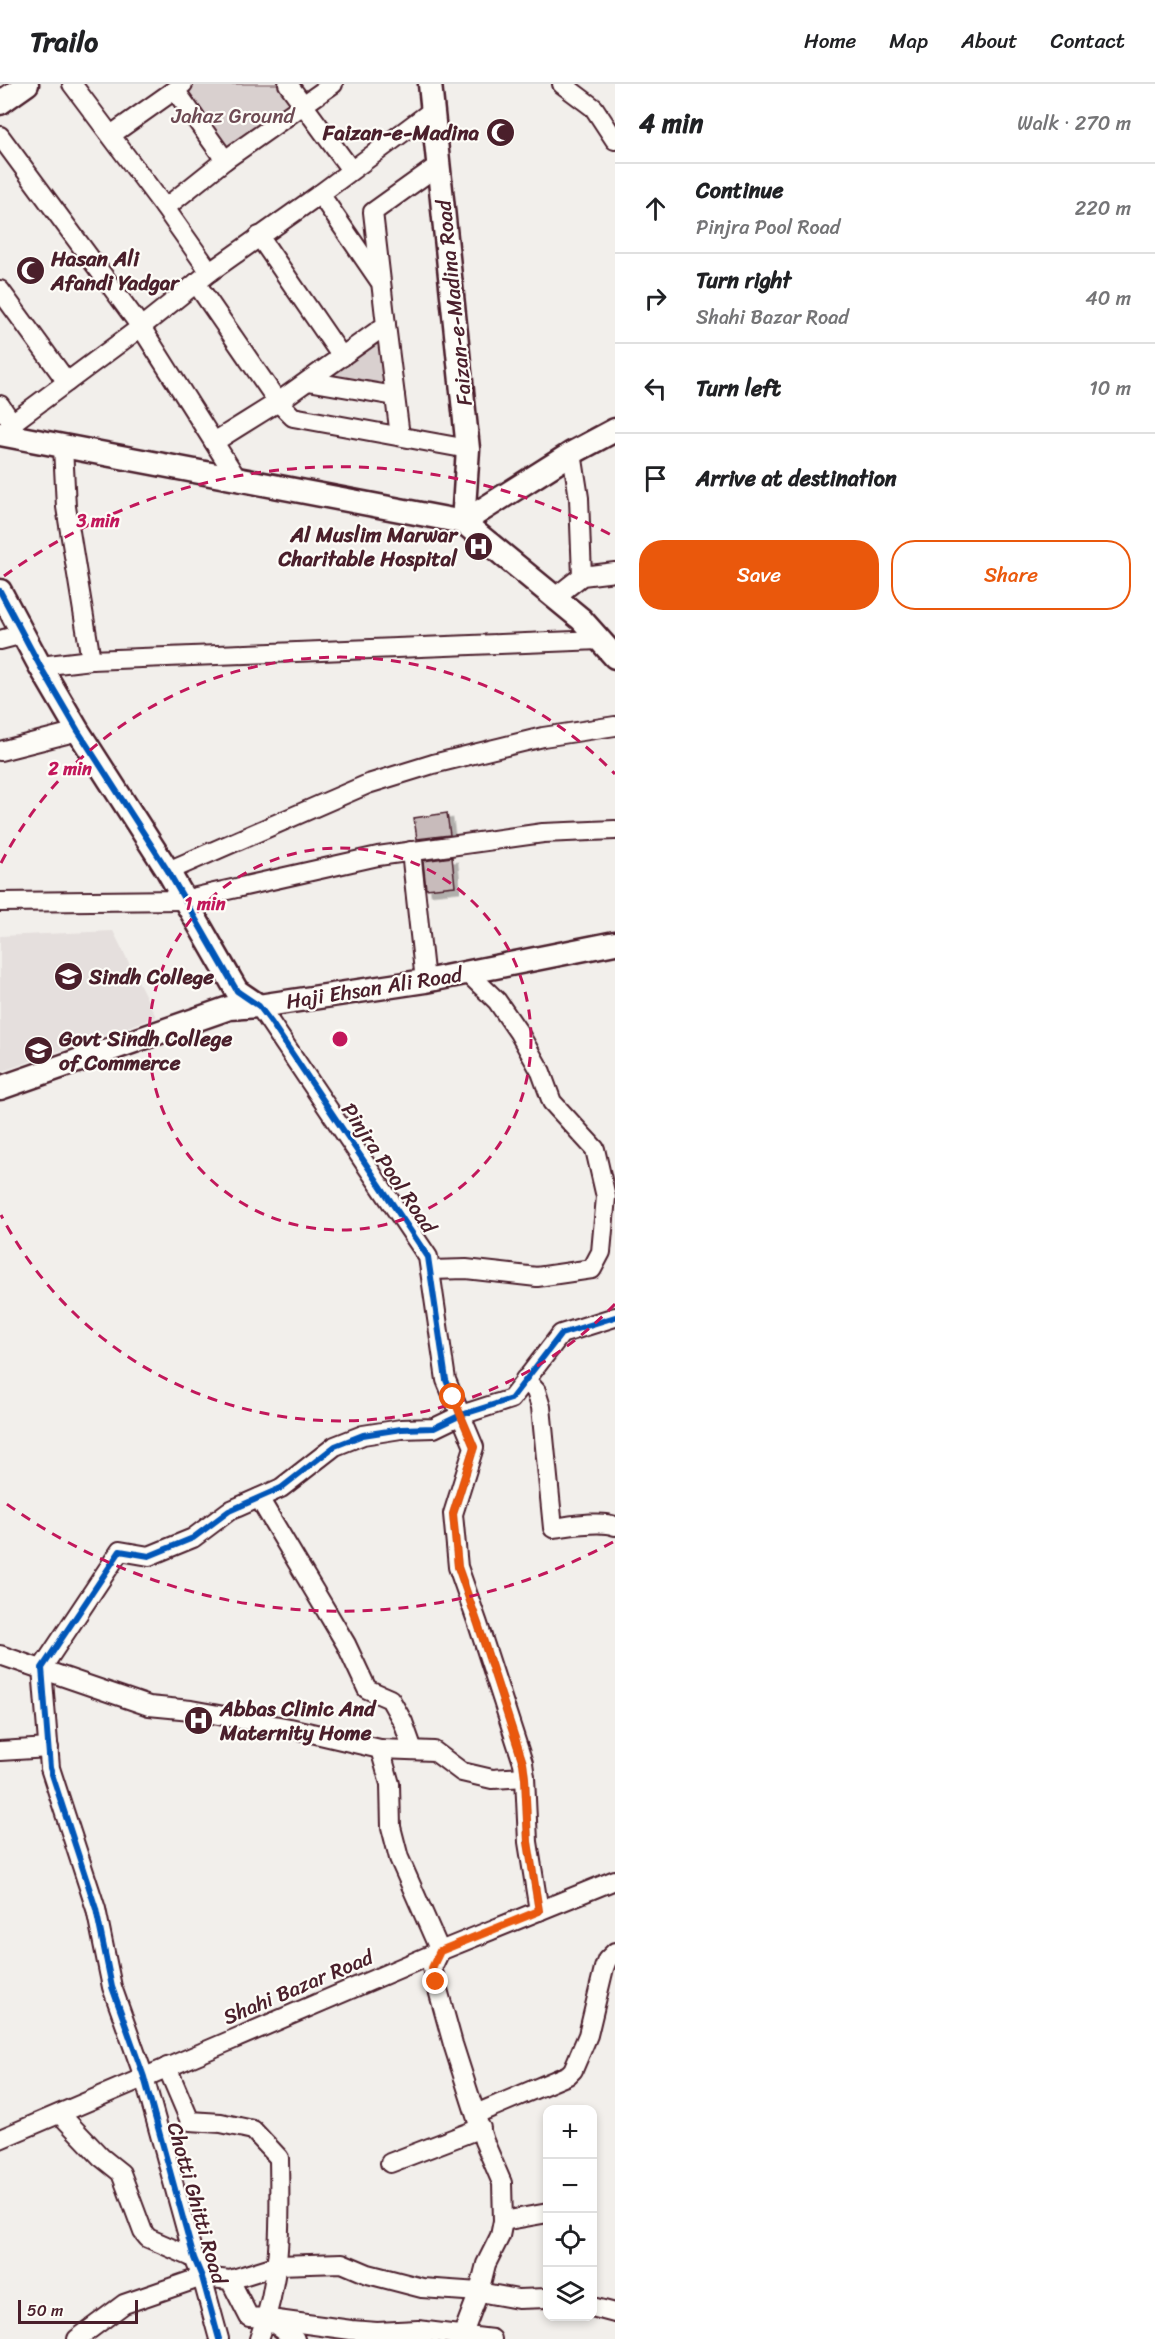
<!DOCTYPE html>
<meta charset="utf-8">
<style>
:root{--surface:#fff;--page:#f2f2f2;--text:#202124;--muted:#757577;--line:#e0e0e0;--accent:#ea580c}
body{margin:0;font-family:Sriracha,sans-serif;background:var(--page);color:var(--text)}
.controls{position:absolute;right:18px;bottom:18px;display:grid;overflow:hidden;border-radius:12px;box-shadow:0 3px 9px #0003}
.controls button{width:54px;height:54px;display:grid;place-items:center;padding:0;border:0;border-bottom:2px solid var(--line);background:var(--surface);color:var(--text);font:30px sans-serif}
.scale{position:absolute;left:18px;bottom:15px;width:120px;box-sizing:border-box;padding-left:6px;border:3px solid #4a1f2b;border-top:0;font-size:16px;line-height:21px;white-space:nowrap;color:#4a1f2b;-webkit-text-stroke:4px #fdfcf7;paint-order:stroke}
.stop{position:absolute;width:18px;height:18px;margin:-14px;border:4px solid #ea580c;border-radius:50%;background:#fff}
.stop.end{background:#ea580c;border-color:#fff;box-shadow:0 2px 6px #0008}
.list{margin:0;padding:0;list-style:none}
h2{display:flex;justify-content:space-between;align-items:center;height:78px;margin:0;padding:0 24px;font-size:26px}
h2 small{font-size:20px;font-weight:400;color:var(--muted)}
.list li{display:grid;grid-template-columns:39px 1fr auto;gap:18px;align-items:center;box-sizing:border-box;height:90px;padding:0 24px;border-top:2px solid var(--line)}
.list b{display:block;font-size:22px;white-space:nowrap}
.list p{margin:0;font-size:20px;white-space:nowrap;color:var(--muted)}
.list em{font-size:20px;font-style:normal;color:var(--muted)}
.actions{display:flex;gap:12px;padding:18px 24px}
.actions a{flex:1;padding:14px 0;border:2px solid var(--accent);border-radius:24px;text-align:center;font-size:21px;color:var(--accent)}
.actions .main{background:var(--accent);color:#fff}
.icon{flex:none;width:33px;height:33px;fill:none;stroke:currentColor;stroke-width:2;stroke-linecap:round;stroke-linejoin:round}
.map{position:relative;flex:none;width:615px;height:2255px;overflow:hidden}
header{display:flex;align-items:center;gap:36px;box-sizing:border-box;height:84px;padding:0 30px;background:var(--surface);border-bottom:2px solid var(--line)}
header strong{font-size:28px}
nav{display:flex;gap:33px;margin-inline-start:auto;font-size:21px}
main{display:flex}
aside{flex:1;background:var(--surface)}
.map>svg:first-child{display:block}
</style>
<header>
<strong>Trailo</strong>
<nav><a>Home</a><a>Map</a><a>About</a><a>Contact</a></nav>
</header>
<main>
<div class="map">
<svg width="615" height="2255" viewBox="0 0 615 2255">
<defs>
<filter id="shadow"><feDropShadow dx="5.5" dy="5.5" stdDeviation="0" flood-color="#0004"/></filter>
</defs>
<rect width="100%" height="100%" fill="#f2efeb"/>
<filter id="ink" filterUnits="userSpaceOnUse"><feTurbulence type="fractalNoise" baseFrequency=".0167" numOctaves="2"/><feDisplacementMap in="SourceGraphic" scale="12" xChannelSelector="R" yChannelSelector="G"/><feConvolveMatrix kernelMatrix="1 2 1 2 8 2 1 2 1" color-interpolation-filters="sRGB"/></filter>
<g filter="url(#ink)">
<!-- built -->
<polygon fill="#e5dfdd" points="113,847 156,933 0,988 0,852"/>
<!-- green -->
<g fill="#d9d0cf" stroke="#92787d" stroke-width="1.5">
<polygon points="183,0 288,0 304,20 225,76 175,6"/>
<polygon points="386,241 395,312 308,297"/>
</g>
<!-- building -->
<g fill="#c8bbbb" stroke="#4a1f2b" stroke-width="1.5" filter="url(#shadow)">
<polygon points="447,729 450,751 417,755 414,734"/>
<polygon points="452,773 455,802 426,805 423,777"/>
</g>
<g fill="none" stroke-linecap="round" stroke-linejoin="round">
<defs>
<g id="minor">
<polyline points="72,0 165,124 210,188"/>
<polyline points="288,0 351,86"/>
<polyline points="562,0 594,24 615,56"/>
<polyline points="175,6 225,76"/>
<polyline points="111,51 183,0"/>
<polyline points="0,52 141,243 236,393"/>
<polyline points="320,110 379,196"/>
<polyline points="165,124 225,76 333,0"/>
<polyline points="259,152 342,273"/>
<polyline points="196,199 278,318 293,333 468,365"/>
<polyline points="0,206 67,298"/>
<polyline points="386,241 400,352"/>
<polyline points="308,297 395,312"/>
<polyline points="0,321 12,339"/>
<polyline points="5,351 12,339 141,243 210,188 320,110 433,26"/>
<polyline points="214,358 278,318 386,241 373,128 440,80"/>
<polyline points="63,363 66,423 91,576"/>
<polyline points="572,369 579,414 582,492"/>
<polyline points="554,514 582,492 615,488"/>
<polyline points="0,556 23,550"/>
<polyline points="40,582 91,576 600,556"/>
<polyline points="0,667 78,647"/>
<polyline points="411,767 425,897"/>
<polyline points="168,787 368,700 433,680 543,653 615,642"/>
<polyline points="0,818 183,816 378,772 543,749 615,746"/>
<polyline points="259,922 428,1173 446,1296 474,1363 453,1430 458,1483 478,1540 523,1679 525,1693 528,1758 539,1827"/>
<polyline points="430,1186 466,1185 537,1193 592,1185 601,1168 606,1113 595,1065 552,1018 541,988 519,949 497,917 468,889"/>
<path d="M525 1295 536 1307 541 1323 553 1444C569 1442 600 1436 615 1442"/>
<polyline points="259,1414 346,1560 367,1605 390,1615 403,1638 413,1666"/>
<polyline points="0,1571 149,1622 191,1626 290,1644 380,1665 434,1667 462,1688 492,1695 525,1693"/>
<polyline points="380,1665 390,1700 391,1743 399,1774 440,1867 432,1884 453,1960 484,2057 502,2099 503,2137 500,2152 486,2180 479,2208 461,2255"/>
<polyline points="0,1667 49,1664"/>
<path d="M167 1983 190 2037 221 2039 253 2046 279 2074C280 2139 282 2193 259 2255"/>
<polyline points="60,2030 101,2073 121,2089 143,2148 148,2154 194,2174"/>
<polyline points="476,2030 568,1991 573,1986 588,1951 604,1884 607,1876 615,1868"/>
<polyline points="0,2055 440,1867 615,1796"/>
<polyline points="390,2079 481,2044"/>
<polyline points="503,2137 548,2129"/>
<polyline points="230,2196 278,2181 342,2179 368,2190 422,2204 479,2208 518,2215 548,2214"/>
<polyline points="592,2223 615,2229"/>
<polyline points="270,2235 351,2246 377,2248 418,2246 492,2255"/>
<polyline points="77,2255 124,2220 202,2193 230,2196 249,2233 267,2234 295,2255"/>
<polyline points="219,2255 202,2193 194,2174 144,1993 112,1903 96,1825 50,1684 42,1584 120,1467 149,1472 193,1454 229,1427 281,1404 335,1362 363,1351 401,1345 434,1344 461,1331 511,1315 561,1250 615,1233"/>
</g>
<g id="tertiary">
<polyline points="430,0 468,365 463,438"/>
<polyline points="0,19 27,0"/>
<polyline points="0,350 463,438 581,535 615,573"/>
<polyline points="463,438 572,369 615,346"/>
<polyline points="0,507 40,582 78,647 168,787 237,907 259,922"/>
<polyline points="0,1004 229,924 259,922 425,897 615,859"/>
</g>
</defs>
<!-- minor casing -->
<use href="#minor" stroke="#4a1f2b" stroke-width="22"/>
<!-- tertiary casing -->
<use href="#tertiary" stroke="#4a1f2b" stroke-width="27"/>
<!-- minor -->
<use href="#minor" stroke="#fdfcf7" stroke-width="18"/>
<!-- tertiary -->
<use href="#tertiary" stroke="#fdfcf7" stroke-width="22"/>
<defs>
<g id="cycleway">
<polyline points="0,507 40,582 78,647 168,787 237,907 259,922 271,938 428,1173 446,1296 474,1363 453,1430 458,1483 478,1540 523,1679 525,1693 528,1758 539,1827"/>
<polyline points="219,2255 202,2193 194,2174 144,1993 112,1903 96,1825 50,1684 42,1584 120,1467 149,1472 193,1454 229,1427 281,1404 335,1362 363,1351 401,1345 434,1344 461,1331 511,1315 561,1250 615,1233"/>
</g>
</defs>
<!-- cycleway casing -->
<use href="#cycleway" stroke="#fdfcf7" stroke-width="10"/>
<!-- cycleway -->
<use href="#cycleway" stroke="#0057b8" stroke-width="6"/>
</g>
</g>
<g fill="none" stroke-linecap="round" stroke-linejoin="round" filter="url(#ink)">
<!-- route -->
<polyline stroke="#ea580c" stroke-width="8" points="436,1898 432,1884 440,1867 539,1827 528,1758 525,1694 523,1679 478,1540 458,1483 453,1430 474,1363 453,1313"/>
</g>
<!-- distance rings -->
<g fill="none" stroke="#c2185b" stroke-width="3" stroke-dasharray="10 8">
<circle cx="340" cy="955" r="191"/>
<path d="M615 1220A382 382 0 0 1 1 1131M1 779A382 382 0 0 1 615 690"/>
<path d="M613 1458A572 572 0 0 1 4 1418M4 492A572 572 0 0 1 613 452"/>
</g>
<!-- icons -->
<defs>
<symbol id="mosque-disc" viewBox="-11 -11 22 22"><circle r="9.5" fill="#4a1f2b" stroke="#fdfcf7"/><path d="M3.5-4.9A6 6 0 1 0 3.5 4.9A5 5 0 1 1 3.5-4.9Z" fill="#fff"/></symbol>
<symbol id="hospital-disc" viewBox="-11 -11 22 22"><circle r="9.5" fill="#4a1f2b" stroke="#fdfcf7"/><path d="M-5-5h3v3.5h4V-5h3V5h-3V1.5h-4V5h-3Z" fill="#fff"/></symbol>
<symbol id="university-disc" viewBox="-11 -11 22 22"><circle r="9.5" fill="#4a1f2b" stroke="#fdfcf7"/><path d="M0-5L7-2L0 1L-7-2ZM-4 1L0 2.5L4 1V4Q0 6-4 4Z" fill="#fff"/></symbol>
</defs>
<g fill-rule="evenodd">
<use href="#mosque-disc" x="484" y="32" width="33" height="33"/>
<use href="#mosque-disc" x="14" y="170" width="33" height="33"/>
<use href="#hospital-disc" x="462" y="446" width="33" height="33"/>
<use href="#university-disc" x="52" y="876" width="33" height="33"/>
<use href="#university-disc" x="22" y="950" width="33" height="33"/>
<use href="#hospital-disc" x="182" y="1620" width="33" height="33"/>
</g>
<g text-anchor="middle" dominant-baseline="central" stroke-width="4.5" stroke-linejoin="round" paint-order="stroke">
<!-- park labels -->
<g font-size="21" fill="#6e4b54" stroke="#fdfcf7">
<text x="233" y="32">Jahaz Ground</text>
</g>
<!-- poi labels -->
<g font-size="21" font-weight="bold" fill="#4a1f2b" stroke="#fdfcf7" text-anchor="start">
<text x="479" y="49" text-anchor="end">Faizan-e-Madina</text>
<text x="51" y="175">Hasan Ali<tspan x="51" dy="24">Afandi Yadgar</tspan></text>
<text x="457" y="451" text-anchor="end">Al Muslim Marwar<tspan x="457" dy="24">Charitable Hospital</tspan></text>
<text x="89" y="893">Sindh College</text>
<text x="59" y="955">Govt Sindh College<tspan x="59" dy="24">of Commerce</tspan></text>
<text x="220" y="1625">Abbas Clinic And<tspan x="220" dy="24">Maternity Home</tspan></text>
</g>
<!-- street labels -->
<g font-size="21" fill="#4a1f2b" stroke="#fdfcf7">
<text transform="translate(454 219) rotate(-96)">Faizan-e-Madina Road</text>
<text transform="translate(374 904) rotate(-9)">Haji Ehsan Ali Road</text>
<text transform="translate(389 1084) rotate(56)">Pinjra Pool Road</text>
<text transform="translate(298 1903) rotate(-23)">Shahi Bazar Road</text>
<text transform="translate(197 2119) rotate(74)">Chotti Ghitti Road</text>
</g>
</g>
<circle cx="340" cy="955" r="9" fill="#c2185b" stroke="#fdfcf7" stroke-width="3"/>
<g font-size="18" text-anchor="middle" font-weight="bold" fill="#c2185b" stroke="#fdfcf7" stroke-width="4.5" stroke-linejoin="round" paint-order="stroke">
<text x="98" y="443">3 min</text>
<text x="70" y="691">2 min</text>
<text x="205" y="826">1 min</text>
</g>
</svg>
<div class="controls">
<button>+</button>
<button>−</button>
<button><svg class="icon" aria-label="locate" viewBox="0 0 24 24"><circle cx="12" cy="12" r="6"/><path d="M12 2v4M12 18v4M2 12h4M18 12h4"/></svg></button>
<button><svg class="icon" aria-label="layers" viewBox="0 0 24 24"><path d="M12 4l9 5-9 5-9-5zM3 14l9 5 9-5"/></svg></button>
</div>
<div class="scale">50 m</div>
<div class="stop" style="left:453px;top:1313px"></div>
<div class="stop end" style="left:436px;top:1898px"></div>
</div>
<aside>
<h2>4 min<small>Walk · 270 m</small></h2>
<ul class="list">
<li><svg class="icon" aria-label="ahead" viewBox="0 0 24 24"><path d="M12 20V5M6 11l6-6 6 6"/></svg><div><b>Continue</b><p>Pinjra Pool Road</p></div><em>220 m</em></li>
<li><svg class="icon" aria-label="right" viewBox="0 0 24 24"><path d="M7 20v-9h11M14 6l5 5-5 5"/></svg><div><b>Turn right</b><p>Shahi Bazar Road</p></div><em>40 m</em></li>
<li><svg class="icon" aria-label="left" viewBox="0 0 24 24"><path d="M17 20v-9H6M10 6l-5 5 5 5"/></svg><div><b>Turn left</b></div><em>10 m</em></li>
<li><svg class="icon" aria-label="arrive" viewBox="0 0 24 24"><path d="M6 21V4h12l-3 4 3 4H6"/></svg><div><b>Arrive at destination</b></div></li>
</ul>
<div class="actions"><a class="main">Save</a><a>Share</a></div>
</aside>
</main>
